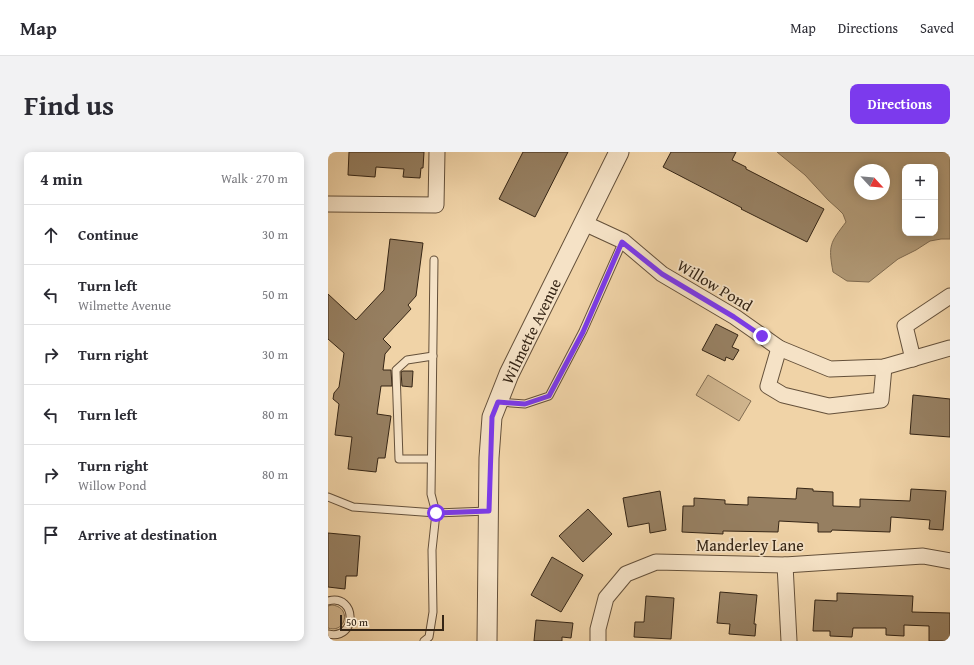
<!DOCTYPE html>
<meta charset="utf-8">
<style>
:root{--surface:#fff;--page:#f2f2f3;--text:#2b2b33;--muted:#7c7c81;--line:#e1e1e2;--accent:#7c3aed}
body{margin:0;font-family:"Gentium Book Plus",serif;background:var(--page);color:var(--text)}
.controls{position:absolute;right:12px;top:12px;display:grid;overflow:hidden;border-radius:8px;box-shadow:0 2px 10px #0003}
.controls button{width:36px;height:36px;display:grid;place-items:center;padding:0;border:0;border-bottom:1px solid var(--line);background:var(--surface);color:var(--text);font:20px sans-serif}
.compass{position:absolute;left:526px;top:12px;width:36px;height:36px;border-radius:50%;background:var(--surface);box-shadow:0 2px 10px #0003;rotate:116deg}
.scale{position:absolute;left:12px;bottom:10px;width:104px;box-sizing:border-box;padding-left:4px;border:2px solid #352515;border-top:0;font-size:11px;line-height:14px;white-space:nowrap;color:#352515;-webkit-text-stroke:3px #f5e2c6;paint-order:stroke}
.stop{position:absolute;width:12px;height:12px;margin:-9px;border:3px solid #7c3aed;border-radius:50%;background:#fff}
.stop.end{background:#7c3aed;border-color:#fff;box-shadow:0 1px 4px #0008}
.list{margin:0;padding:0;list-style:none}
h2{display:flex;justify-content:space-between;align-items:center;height:52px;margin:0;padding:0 16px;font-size:17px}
h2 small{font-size:13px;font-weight:400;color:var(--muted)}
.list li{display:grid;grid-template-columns:26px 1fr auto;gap:12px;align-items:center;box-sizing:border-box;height:60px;padding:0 16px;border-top:1px solid var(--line)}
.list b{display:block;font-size:15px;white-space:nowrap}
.list p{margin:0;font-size:13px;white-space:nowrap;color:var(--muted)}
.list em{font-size:13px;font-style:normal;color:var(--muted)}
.icon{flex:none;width:22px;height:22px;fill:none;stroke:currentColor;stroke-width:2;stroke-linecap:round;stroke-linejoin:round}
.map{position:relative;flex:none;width:622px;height:489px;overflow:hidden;border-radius:8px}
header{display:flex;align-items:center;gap:24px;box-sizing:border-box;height:56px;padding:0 20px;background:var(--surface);border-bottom:1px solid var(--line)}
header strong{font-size:19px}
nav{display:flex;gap:22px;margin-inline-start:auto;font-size:14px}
.intro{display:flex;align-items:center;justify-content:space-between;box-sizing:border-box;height:96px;padding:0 24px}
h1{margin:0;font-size:28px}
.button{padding:10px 18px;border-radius:8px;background:var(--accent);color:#fff;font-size:14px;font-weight:700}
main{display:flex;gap:24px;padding:0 24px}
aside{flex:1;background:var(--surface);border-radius:8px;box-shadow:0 2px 10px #0003}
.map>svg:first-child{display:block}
</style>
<header>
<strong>Map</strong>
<nav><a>Map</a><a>Directions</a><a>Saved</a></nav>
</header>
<div class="intro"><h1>Find us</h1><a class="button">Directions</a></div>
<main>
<aside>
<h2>4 min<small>Walk · 270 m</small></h2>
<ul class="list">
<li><svg class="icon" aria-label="ahead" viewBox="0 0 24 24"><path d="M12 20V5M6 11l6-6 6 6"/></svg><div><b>Continue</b></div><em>30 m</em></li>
<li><svg class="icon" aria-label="left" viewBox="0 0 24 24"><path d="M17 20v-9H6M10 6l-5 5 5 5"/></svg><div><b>Turn left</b><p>Wilmette Avenue</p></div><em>50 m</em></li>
<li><svg class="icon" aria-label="right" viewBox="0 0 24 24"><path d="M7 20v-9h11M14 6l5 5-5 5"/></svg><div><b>Turn right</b></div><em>30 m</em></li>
<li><svg class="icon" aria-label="left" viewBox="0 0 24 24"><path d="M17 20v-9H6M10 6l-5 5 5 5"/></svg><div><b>Turn left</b></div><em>80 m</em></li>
<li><svg class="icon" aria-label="right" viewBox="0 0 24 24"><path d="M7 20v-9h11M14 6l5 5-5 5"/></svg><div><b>Turn right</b><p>Willow Pond</p></div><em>80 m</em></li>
<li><svg class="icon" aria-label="arrive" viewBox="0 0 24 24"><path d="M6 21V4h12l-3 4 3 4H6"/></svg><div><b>Arrive at destination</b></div></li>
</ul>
</aside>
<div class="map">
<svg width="622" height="489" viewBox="0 0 622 489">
<rect width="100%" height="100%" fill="#f0d3a7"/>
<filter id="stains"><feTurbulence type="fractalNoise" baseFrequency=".005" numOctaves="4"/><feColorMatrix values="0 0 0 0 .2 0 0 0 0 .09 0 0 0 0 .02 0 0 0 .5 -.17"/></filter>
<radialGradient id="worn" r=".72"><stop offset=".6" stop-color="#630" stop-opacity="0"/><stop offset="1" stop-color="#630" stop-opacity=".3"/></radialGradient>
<!-- green -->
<g fill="#d0b58e" stroke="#826d52">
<polygon points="380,223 423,249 411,269 368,243"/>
<path d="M4 453C24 455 18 482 0 476V454Z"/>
</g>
<!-- water -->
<path fill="#b09875" stroke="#7f6a4f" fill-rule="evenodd" d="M449 0H622V87H613L602 89 588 98 570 107 541 130 519 129 505 120C500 93 502 91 518 70L515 62 510 57 500 48 477 23ZM577 15H607V81H577ZM532 18H556V42H532Z"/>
<!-- building -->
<g fill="#967f61" stroke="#352515">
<polygon points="21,0 96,0 95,16 93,16 92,26 75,25 76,17 48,15 47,25 20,23"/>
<polygon points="195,0 240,0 207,65 171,47"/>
<polygon points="343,0 408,0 404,8 418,15 418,17 496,57 479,90 413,57 414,56 335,15"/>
<polygon points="62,87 95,91 88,144 80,153 83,157 55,187 63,195 57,202 55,218 63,218 64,234 53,234 49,262 63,264 57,306 50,306 48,320 20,317 24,285 7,283 11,252 5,247 6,241 11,235 16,201 0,187 0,142 28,168 56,138"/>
<polygon points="388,172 410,183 404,195 411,198 405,208 398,205 397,209 374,198"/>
<polygon points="75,219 85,219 84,235 74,234 73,220"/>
<polygon points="585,243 622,247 622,285 582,282"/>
<polygon points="469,336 485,337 485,339 505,340 505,354 532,355 532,347 582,349 583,337 618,339 615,378 601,377 602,368 563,365 562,380 504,378 503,380 490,380 490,371 451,369 450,380 395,379 395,382 354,380 355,354 366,354 366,346 397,348 397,352 420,353 420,345 468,347"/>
<polygon points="332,339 338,378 322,381 321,371 300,375 295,346"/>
<polygon points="260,357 284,382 255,410 231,384"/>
<polygon points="0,381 32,384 29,424 18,424 17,437 0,435"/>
<polygon points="224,405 255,423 233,460 203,443"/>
<polygon points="392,440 429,443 426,472 428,472 427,484 401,482 402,472 389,471"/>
<polygon points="509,441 585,444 584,460 622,461 622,489 601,489 601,474 576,473 576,484 558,483 558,476 525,476 524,485 502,484 502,479 485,479 487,448 509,449"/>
<polygon points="318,444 346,446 343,487 306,485 307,470 316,470"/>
<polygon points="208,468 245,471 243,486 234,485 234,489 206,489"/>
</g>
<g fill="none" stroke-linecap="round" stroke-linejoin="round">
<defs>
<g id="service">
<polyline points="106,108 103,342 108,361 160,359"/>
<polyline points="172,250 197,252 221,244 255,179 295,89"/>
<polyline points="103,307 71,307 68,218 79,208 105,204"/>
<polyline points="0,345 25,355 108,361 104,398 105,460 101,485 96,489"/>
<path d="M0 449C29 441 30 489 0 482"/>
</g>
<g id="minor">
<polyline points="0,52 108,53 109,0"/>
<polyline points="256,71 295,89 334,122 407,165 451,196 502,217 556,215 622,196"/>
<polyline points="451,196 440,234 455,243 501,254 553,248 556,215"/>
<polyline points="585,207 577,174 622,144"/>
<polyline points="457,413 461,489"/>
<polyline points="270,489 270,477 278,446 298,422 328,410 457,413 595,404 622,409"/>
</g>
<polyline id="tertiary" points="159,489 161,306 164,265 181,222 291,0"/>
</defs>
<!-- service casing -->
<use href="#service" stroke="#64503a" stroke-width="9"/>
<!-- minor casing -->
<use href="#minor" stroke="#64503a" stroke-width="17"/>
<!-- tertiary casing -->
<use href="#tertiary" stroke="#64503a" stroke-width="21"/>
<!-- service -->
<use href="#service" stroke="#f5e2c6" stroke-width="7"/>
<!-- minor -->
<use href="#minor" stroke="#f5e2c6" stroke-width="15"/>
<!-- tertiary -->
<use href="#tertiary" stroke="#f5e2c6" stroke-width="19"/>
</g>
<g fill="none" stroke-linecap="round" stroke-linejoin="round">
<!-- route -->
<polyline stroke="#7c3aed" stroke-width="5" points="108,361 161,359 164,265 170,250 197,252 221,244 255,180 294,90 334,122 406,165 434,184"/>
</g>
<g text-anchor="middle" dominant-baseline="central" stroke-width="3.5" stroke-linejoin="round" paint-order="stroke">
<!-- street labels -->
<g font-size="16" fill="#352515" stroke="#f5e2c6">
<text transform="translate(387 133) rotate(31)">Willow Pond</text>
<text transform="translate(203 179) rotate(-64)">Wilmette Avenue</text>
<text x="422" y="393">Manderley Lane</text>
</g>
</g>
<rect width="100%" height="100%" filter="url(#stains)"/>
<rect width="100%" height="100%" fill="url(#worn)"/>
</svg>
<div class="controls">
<button>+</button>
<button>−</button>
</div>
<svg class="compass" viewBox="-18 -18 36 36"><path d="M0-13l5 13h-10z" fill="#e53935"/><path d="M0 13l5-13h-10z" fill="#7c7c81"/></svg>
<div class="scale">50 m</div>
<div class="stop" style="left:108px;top:361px"></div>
<div class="stop end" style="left:434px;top:184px"></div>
</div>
</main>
